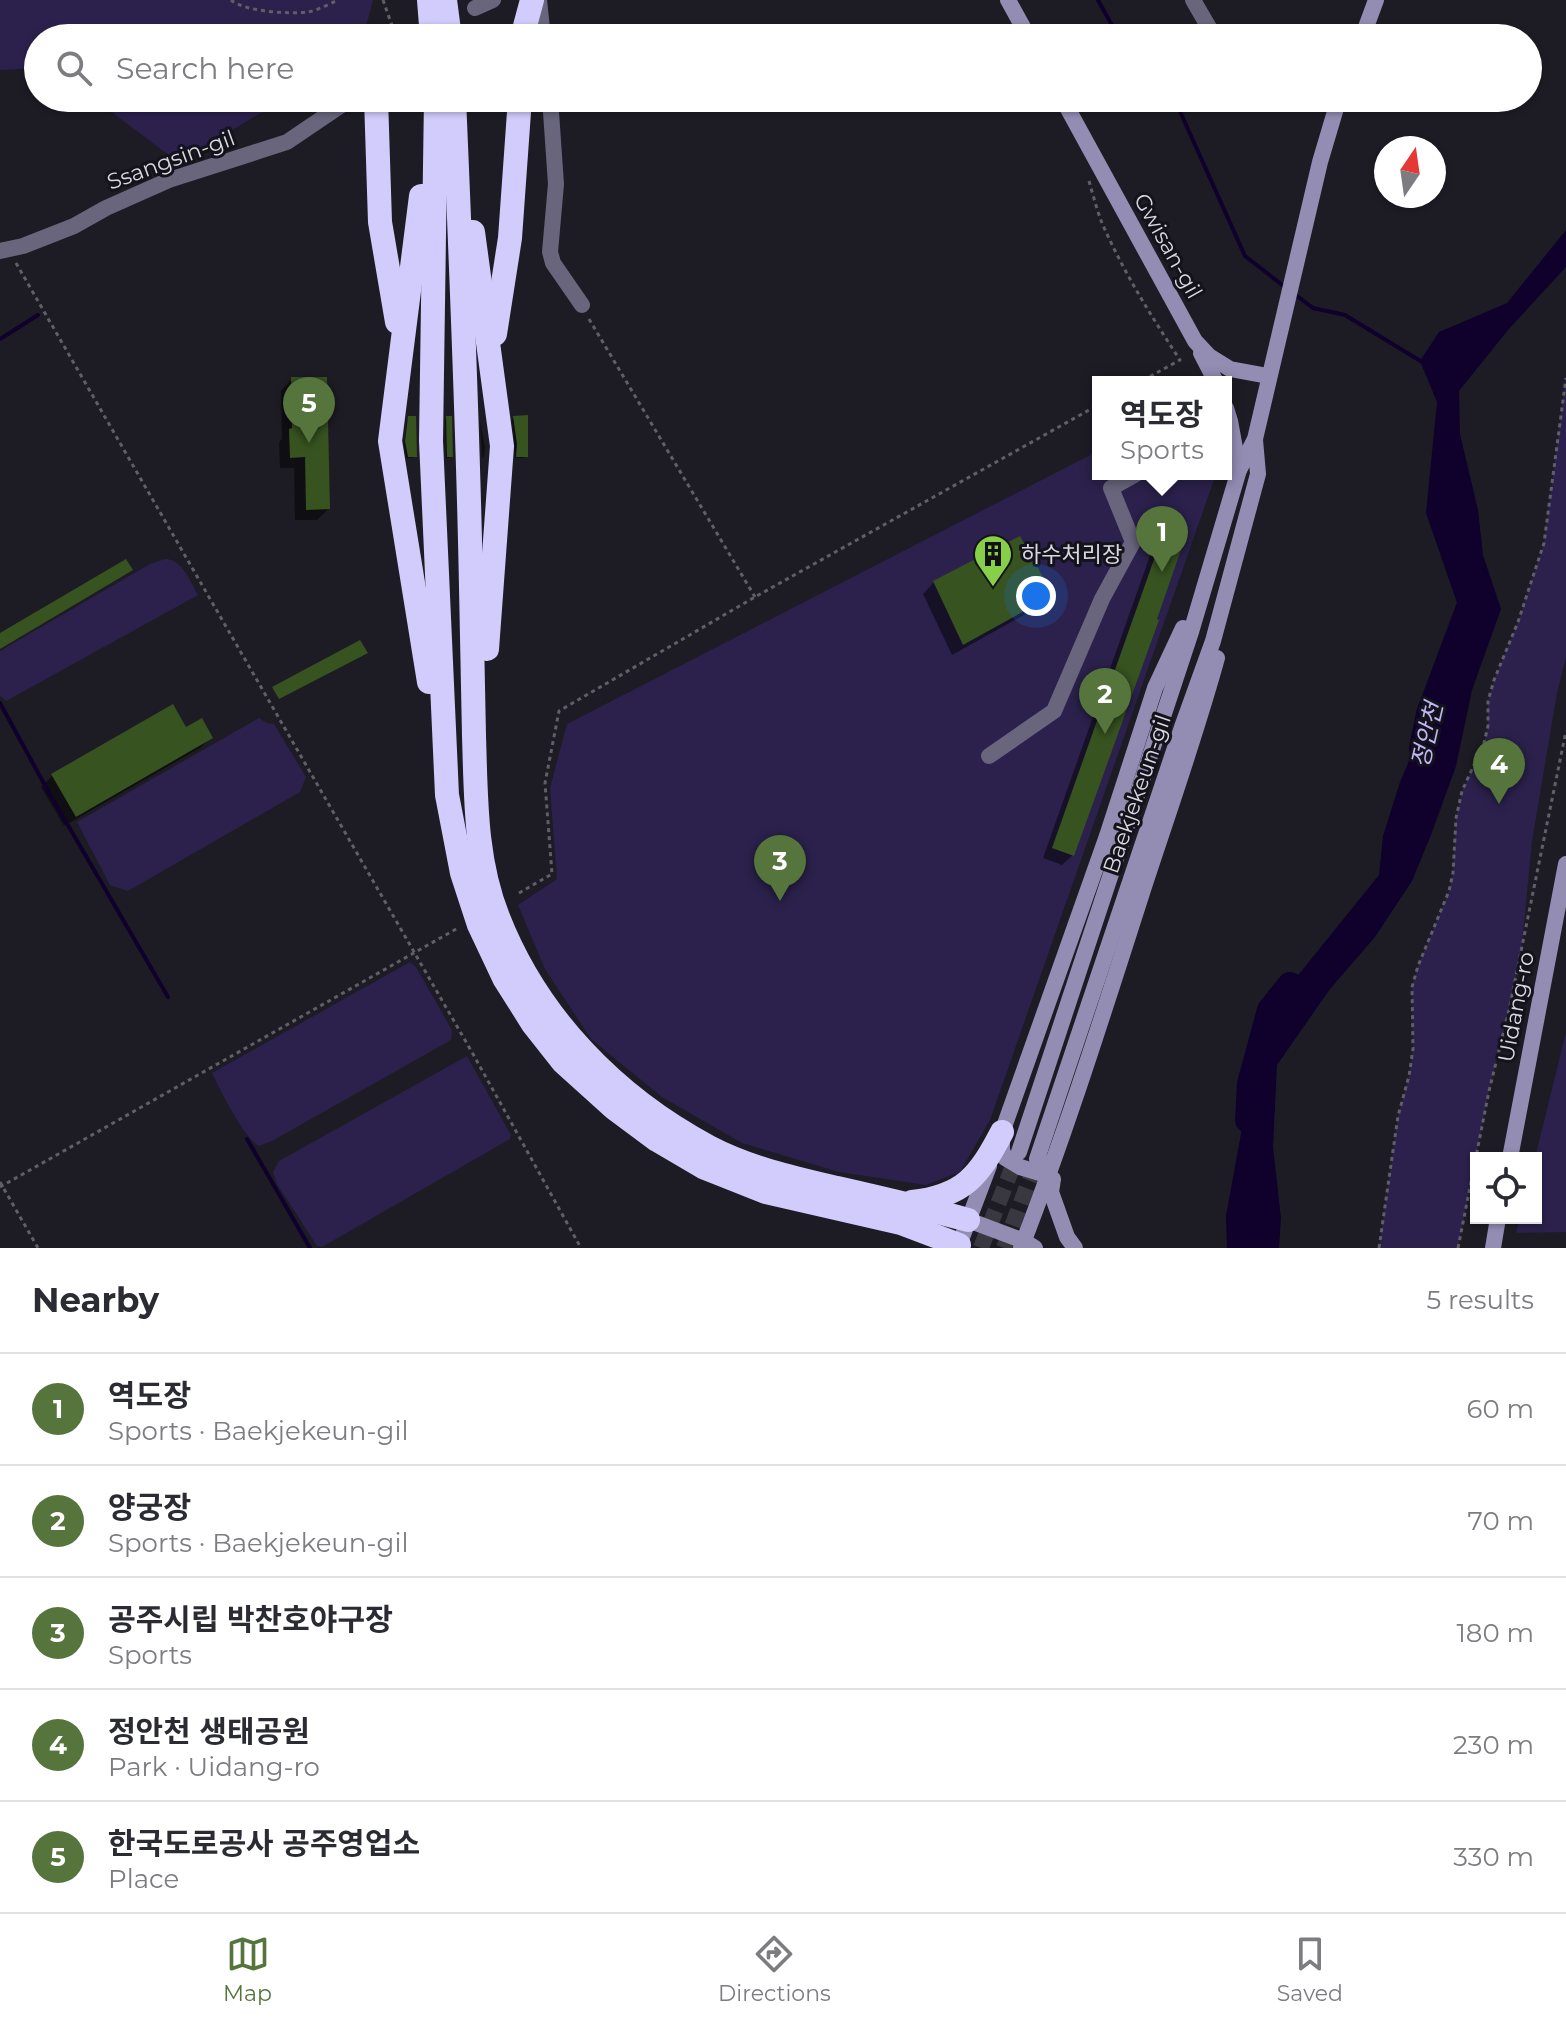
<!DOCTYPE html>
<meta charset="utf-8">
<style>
:root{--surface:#fff;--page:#f2f2f3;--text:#2b2b33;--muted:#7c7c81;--line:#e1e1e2;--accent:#55753d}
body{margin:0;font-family:Montserrat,"Noto Sans KR",sans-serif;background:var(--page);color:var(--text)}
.controls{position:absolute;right:24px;bottom:24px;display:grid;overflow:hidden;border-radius:0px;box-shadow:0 2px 6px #0004}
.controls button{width:72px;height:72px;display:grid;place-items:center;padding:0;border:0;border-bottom:2px solid var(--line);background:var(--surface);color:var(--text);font:40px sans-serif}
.compass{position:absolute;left:1374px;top:136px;width:72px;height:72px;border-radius:50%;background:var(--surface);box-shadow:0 2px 6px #0004;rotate:13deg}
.you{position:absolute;left:1036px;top:596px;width:28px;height:28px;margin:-20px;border:6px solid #fff;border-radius:50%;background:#1a73e8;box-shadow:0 0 0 12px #1a73e833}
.badge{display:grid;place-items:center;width:52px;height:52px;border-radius:50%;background:var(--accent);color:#fff;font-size:26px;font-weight:700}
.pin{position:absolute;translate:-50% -66px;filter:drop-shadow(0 2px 4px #0008)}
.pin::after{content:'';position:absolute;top:42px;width:28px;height:24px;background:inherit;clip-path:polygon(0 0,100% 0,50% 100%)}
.popup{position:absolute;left:1092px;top:376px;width:140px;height:104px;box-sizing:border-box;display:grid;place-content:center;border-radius:0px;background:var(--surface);filter:drop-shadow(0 2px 6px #0005);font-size:26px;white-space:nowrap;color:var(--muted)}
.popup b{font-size:30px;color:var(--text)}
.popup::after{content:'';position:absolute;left:50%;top:100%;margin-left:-16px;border:16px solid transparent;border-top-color:var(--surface)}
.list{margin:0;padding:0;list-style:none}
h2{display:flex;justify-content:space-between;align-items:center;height:104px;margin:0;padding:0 32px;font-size:34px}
h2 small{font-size:26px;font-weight:400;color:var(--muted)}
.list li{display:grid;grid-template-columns:52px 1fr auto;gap:24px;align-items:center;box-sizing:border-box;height:112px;padding:0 32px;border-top:2px solid var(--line)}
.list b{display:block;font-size:30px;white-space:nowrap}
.list p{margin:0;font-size:26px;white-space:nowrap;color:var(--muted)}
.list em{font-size:26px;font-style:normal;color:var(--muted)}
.icon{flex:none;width:44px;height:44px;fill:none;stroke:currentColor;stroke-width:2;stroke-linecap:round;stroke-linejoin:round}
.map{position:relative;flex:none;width:1566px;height:1248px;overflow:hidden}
.search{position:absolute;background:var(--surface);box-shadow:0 2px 6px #0004;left:24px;right:24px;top:24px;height:88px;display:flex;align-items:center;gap:20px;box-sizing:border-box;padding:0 28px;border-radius:44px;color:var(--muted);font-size:30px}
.sheet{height:664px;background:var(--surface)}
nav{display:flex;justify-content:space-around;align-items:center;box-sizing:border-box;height:112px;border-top:2px solid var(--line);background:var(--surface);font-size:22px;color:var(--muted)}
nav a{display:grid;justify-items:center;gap:4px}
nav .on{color:var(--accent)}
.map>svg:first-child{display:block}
</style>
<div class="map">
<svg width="1566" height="1248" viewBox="0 0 1566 1248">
<rect width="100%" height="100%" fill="#1d1c25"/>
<!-- green -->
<g fill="#2b214c">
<polygon points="0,0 373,0 363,38 38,38 38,68 0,70"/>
<polygon points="93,98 286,98 178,162"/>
<polygon points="1566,376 1566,657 1557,693 1532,841 1522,944 1509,1010 1489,1091 1458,1248 1379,1248 1398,1116 1409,1076 1413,1049 1412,987 1418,966 1449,891 1453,873 1456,818 1462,791 1484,743 1488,726 1488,701 1494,680 1518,622 1544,543"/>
<polygon points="1098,451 1098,474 1216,474 990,1120 960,1172 926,1185 839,1172 742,1143 662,1097 591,1039 545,969 518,905 557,879 550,788 567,724"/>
<path d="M165 559C182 559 190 581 198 595L6 701 0 695V651L150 564Z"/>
<polygon points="259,718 267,723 274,724 306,777 300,792 128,891 110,885 77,822"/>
<path d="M410 962 416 967 452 1030 451 1040 272 1141 259 1146C244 1138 220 1090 212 1073Z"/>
<polygon points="1566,1032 1566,1232 1516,1233 1520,1218 1536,1218 1535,1158"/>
<polygon points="467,1056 511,1135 510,1139 322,1247 317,1246 277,1184 273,1172 279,1161"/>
</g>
<!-- water -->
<polygon fill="#0f012c" points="1566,230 1566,267 1508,330 1459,391 1460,434 1478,510 1483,555 1501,609 1472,690 1456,766 1431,835 1412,881 1375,937 1330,989 1277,1065 1273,1147 1281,1218 1279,1248 1227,1248 1226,1216 1250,1084 1270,1010 1379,875 1383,836 1400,782 1429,714 1464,623 1426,513 1437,402 1420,361 1439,332 1507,303"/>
<!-- shadow -->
<g fill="#0007">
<polygon points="292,379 328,509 317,520 295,520 294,468 280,468 279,442 282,439 281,391"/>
<polygon points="409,418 415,456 413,458 406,458 404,444 407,420"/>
<polygon points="447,418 451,456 449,458 446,458 445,420"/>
<polygon points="514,418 526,456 524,458 515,458 512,419"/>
<polygon points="480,421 485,447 484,456 482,458"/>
<polygon points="1163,536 1073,855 1062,865 1043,858 1153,547"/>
<polygon points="934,582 1051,595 1040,606 952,655 923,594"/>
<polygon points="186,730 211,737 200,748 64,826 41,787 52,776"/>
</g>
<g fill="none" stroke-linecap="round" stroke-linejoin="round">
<!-- stream -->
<g stroke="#0f012c" stroke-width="4">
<polyline points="1098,0 1119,38"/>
<polyline points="1174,98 1245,256 1286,288"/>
<polyline points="1293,293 1313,308 1345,315 1422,362"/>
<polyline points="0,339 38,315"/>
<polyline points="0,703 48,791 168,997"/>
<polyline points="247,1139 310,1248"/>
</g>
<!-- river -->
<g stroke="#0f012c" stroke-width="26">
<polyline points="1422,748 1429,714 1471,602 1468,592"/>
<polyline points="1248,1120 1250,1084 1270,1010 1290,985"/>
</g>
</g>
<!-- building -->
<g fill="#375320">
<polygon points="291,377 327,377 330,509 306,510 305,457 290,458 289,429 292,428"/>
<polygon points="528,415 528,457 516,457 517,444 513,416"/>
<polygon points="408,416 416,416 417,457 408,457 405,441"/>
<polygon points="446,416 452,416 453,457 447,457"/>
<polygon points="1163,534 1184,541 1157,619 1159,620 1074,856 1052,848"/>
<polygon points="1020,536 1053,595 963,645 933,581"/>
<polygon points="126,559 133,570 0,649 0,633"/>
<polygon points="360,640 368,653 279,699 272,687"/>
<polygon points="173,704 186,727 202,718 213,738 76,817 51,774"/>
</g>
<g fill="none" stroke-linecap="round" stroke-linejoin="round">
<!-- secondary-tunnel -->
<g stroke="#393841" stroke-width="16" stroke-dasharray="16 8" stroke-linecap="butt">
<polyline points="981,1248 1018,1153"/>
<polyline points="1004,1248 1037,1160"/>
</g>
<!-- path -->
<g stroke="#605f67" stroke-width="3" stroke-dasharray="4 4" stroke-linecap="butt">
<path d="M231 0C246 12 288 14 308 12 318 10 329 4 338 0"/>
<polyline points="383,0 391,23 400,38"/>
<path d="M1089 181C1093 195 1097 210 1102 223 1123 271 1151 316 1180 360L1140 382"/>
<polyline points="16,263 473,1054 581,1248"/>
<polyline points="589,319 755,597"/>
<polyline points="519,893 552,874 545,783 559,711 755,597 1098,405"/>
<polyline points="0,1182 38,1248"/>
<polyline points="0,1187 458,928"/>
<polyline points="1379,1248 1398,1116 1409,1076 1413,1049 1412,987 1418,966 1449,891 1453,873 1456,818 1462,791 1484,743 1488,726 1488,701 1494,680 1518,622 1544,543 1566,378"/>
<polyline points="1458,1248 1489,1091 1509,1010 1566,731"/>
</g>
<!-- street -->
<g stroke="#68657d" stroke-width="16">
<polyline points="539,0 543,38"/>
<polyline points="1193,0 1211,31 1220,38"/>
<polyline points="475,8 493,0"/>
<polyline points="550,98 556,184 550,252 553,263 582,305"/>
<polyline points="0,251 23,246 74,226 106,208 169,180 287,142 352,98"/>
<polyline points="989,756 1054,711 1102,599 1133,542 1111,488 1136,474"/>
</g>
<!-- secondary -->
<g stroke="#938db4" stroke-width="16">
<polyline points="1008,0 1029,38"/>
<polyline points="1362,38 1376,0"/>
<polyline points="1062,98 1195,341 1209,356 1230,369 1268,376"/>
<polyline points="1201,353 1216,382"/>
<polyline points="1226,408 1230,421 1239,470"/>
<polyline points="1002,1134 1002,1150 1005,1158 1020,1167 1040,1173 1047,1170 1053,1160"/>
<polyline points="999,1141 1107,836 1155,688 1183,628"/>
<polyline points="1019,1152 1191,632 1239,470 1255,439 1320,162 1339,98"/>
<polyline points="1510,1158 1566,864"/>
<polyline points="1037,1159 1182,727 1213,641 1258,474 1255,440"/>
<polyline points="1053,1179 1051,1192 1067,1237 1075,1248"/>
<polyline points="968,1220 1024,1241 1035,1248"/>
<polyline points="958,1248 989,1166"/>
<path d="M1021 1248C1066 1132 1103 1014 1141 896 1167 816 1195 738 1217 658"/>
<polyline points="1493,1248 1498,1218"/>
</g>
<!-- highway -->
<g stroke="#d2ccfc" stroke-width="24">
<polyline points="429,0 432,38"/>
<polyline points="445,0 450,38"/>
<polyline points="524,38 525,26 532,0"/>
<polyline points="376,98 380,222 397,322"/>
<polyline points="436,98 431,441 447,795 462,873 479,925 504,978 533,1024 563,1062 614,1108 657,1140 703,1167 766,1192 901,1223 959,1245"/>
<path d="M454 98C461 261 468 424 471 587 472 637 473 686 474 736 476 797 475 860 498 917 537 1017 615 1097 709 1147 749 1168 794 1178 837 1188 881 1198 925 1208 968 1220"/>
<polyline points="421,196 390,441 429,682"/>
<polyline points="473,232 502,446 487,649"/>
<polyline points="495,334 510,238 520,98"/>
<path d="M912 1202C964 1196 979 1176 1002 1132"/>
</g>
</g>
<!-- icons -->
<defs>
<symbol id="building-pin" viewBox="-11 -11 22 30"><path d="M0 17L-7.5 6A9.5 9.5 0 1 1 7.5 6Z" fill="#88cf49" stroke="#14131c"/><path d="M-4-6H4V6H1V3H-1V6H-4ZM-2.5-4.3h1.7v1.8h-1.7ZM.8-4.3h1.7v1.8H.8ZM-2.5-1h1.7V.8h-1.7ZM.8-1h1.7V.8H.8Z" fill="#111"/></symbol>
</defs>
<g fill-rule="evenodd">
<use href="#building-pin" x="971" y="532" width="44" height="60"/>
</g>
<g text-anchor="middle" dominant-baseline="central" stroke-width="6" stroke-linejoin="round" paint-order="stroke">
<!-- street labels -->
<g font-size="22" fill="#d9d8df" stroke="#14131c">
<text transform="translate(171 160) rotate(-20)">Ssangsin-gil</text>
<text transform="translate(1168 246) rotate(61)">Gwisan-gil</text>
<text transform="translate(1137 794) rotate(-71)">Baekjekeun-gil</text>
<text transform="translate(1516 1007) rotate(-79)">Uidang-ro</text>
</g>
<!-- poi labels -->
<g font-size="22" fill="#d9d8df" stroke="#14131c" text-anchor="start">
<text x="1021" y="554">하수처리장</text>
</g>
<!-- water labels -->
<g font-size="24" font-style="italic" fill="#c0b6f7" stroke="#14131c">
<text transform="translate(1427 735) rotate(-77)">정안천</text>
</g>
</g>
</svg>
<div class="controls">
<button><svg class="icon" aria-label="locate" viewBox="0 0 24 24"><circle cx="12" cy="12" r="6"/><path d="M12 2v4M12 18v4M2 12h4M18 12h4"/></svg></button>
</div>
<svg class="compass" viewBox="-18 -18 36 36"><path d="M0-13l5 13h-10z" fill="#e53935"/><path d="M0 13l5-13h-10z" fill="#7c7c81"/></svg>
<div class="you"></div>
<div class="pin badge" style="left:1162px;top:572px">1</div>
<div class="popup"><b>역도장</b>Sports</div>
<div class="pin badge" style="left:1105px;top:734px">2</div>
<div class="pin badge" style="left:780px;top:901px">3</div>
<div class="pin badge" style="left:1499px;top:804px">4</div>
<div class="pin badge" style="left:309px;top:443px">5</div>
<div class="search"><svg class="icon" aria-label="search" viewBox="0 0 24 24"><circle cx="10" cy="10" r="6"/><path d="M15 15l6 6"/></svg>Search here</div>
</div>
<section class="sheet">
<h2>Nearby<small>5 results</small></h2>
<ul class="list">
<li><span class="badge">1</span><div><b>역도장</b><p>Sports · Baekjekeun-gil</p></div><em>60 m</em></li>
<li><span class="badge">2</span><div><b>양궁장</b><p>Sports · Baekjekeun-gil</p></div><em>70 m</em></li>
<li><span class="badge">3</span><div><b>공주시립 박찬호야구장</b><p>Sports</p></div><em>180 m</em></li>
<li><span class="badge">4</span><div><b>정안천 생태공원</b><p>Park · Uidang-ro</p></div><em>230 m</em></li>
<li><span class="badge">5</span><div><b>한국도로공사 공주영업소</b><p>Place</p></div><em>330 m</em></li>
</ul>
</section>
<nav>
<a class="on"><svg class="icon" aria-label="map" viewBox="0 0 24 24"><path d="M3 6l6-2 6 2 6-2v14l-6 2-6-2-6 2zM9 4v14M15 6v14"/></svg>Map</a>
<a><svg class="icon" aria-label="directions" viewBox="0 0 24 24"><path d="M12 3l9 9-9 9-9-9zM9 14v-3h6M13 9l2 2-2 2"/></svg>Directions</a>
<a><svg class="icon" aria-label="saved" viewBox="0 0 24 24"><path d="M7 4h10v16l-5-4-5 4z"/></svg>Saved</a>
</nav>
